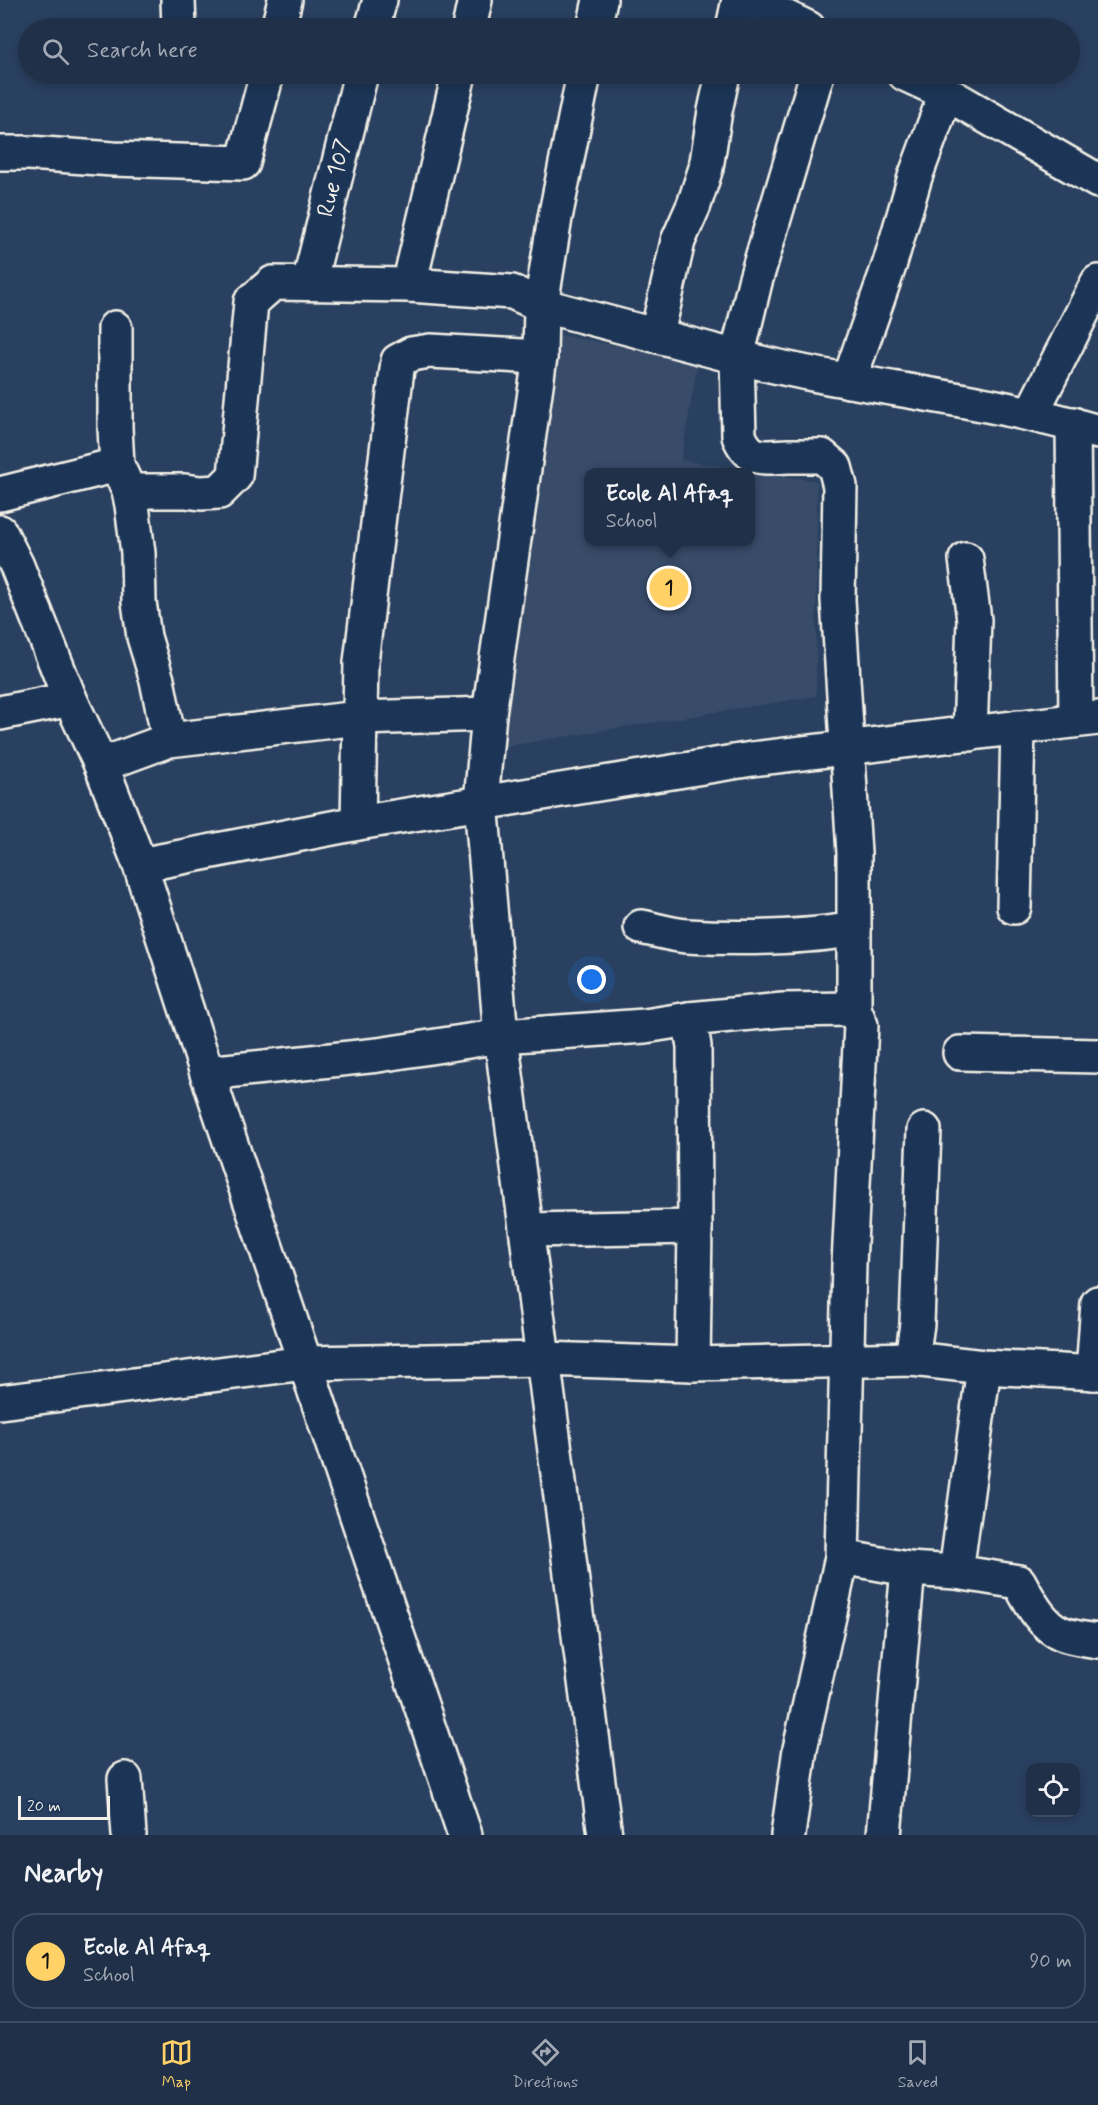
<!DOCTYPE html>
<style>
:root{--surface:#203048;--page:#28384f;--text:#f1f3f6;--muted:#a2a9b4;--line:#3d4b60;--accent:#ffd166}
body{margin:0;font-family:Mynerve,sans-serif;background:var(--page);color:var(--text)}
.controls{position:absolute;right:18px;bottom:18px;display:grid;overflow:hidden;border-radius:12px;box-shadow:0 3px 9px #0003}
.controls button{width:54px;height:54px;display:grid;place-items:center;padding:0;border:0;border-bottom:2px solid var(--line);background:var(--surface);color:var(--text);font:30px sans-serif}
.scale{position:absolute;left:18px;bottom:15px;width:92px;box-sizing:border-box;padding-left:6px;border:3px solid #f4f1e8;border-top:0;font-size:16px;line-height:21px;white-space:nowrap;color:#f4f1e8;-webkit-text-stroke:4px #1d3557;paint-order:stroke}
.you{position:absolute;left:592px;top:980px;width:21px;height:21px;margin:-15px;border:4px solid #fff;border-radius:50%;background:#1a73e8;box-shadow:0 0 0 9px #1a73e833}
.badge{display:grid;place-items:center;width:39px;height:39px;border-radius:50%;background:var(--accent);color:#111;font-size:20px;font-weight:700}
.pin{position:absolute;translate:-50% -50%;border:3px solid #fff;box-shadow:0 2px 6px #0006}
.popup{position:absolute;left:584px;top:468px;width:171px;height:78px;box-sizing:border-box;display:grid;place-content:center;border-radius:12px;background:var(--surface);filter:drop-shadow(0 2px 4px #0005);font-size:20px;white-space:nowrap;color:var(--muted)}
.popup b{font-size:22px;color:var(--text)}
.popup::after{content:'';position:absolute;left:50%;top:100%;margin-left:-12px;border:12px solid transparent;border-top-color:var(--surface)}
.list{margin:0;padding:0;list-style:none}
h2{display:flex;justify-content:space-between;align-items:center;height:78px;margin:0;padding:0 24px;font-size:26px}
h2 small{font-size:20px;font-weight:400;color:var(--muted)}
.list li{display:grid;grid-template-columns:39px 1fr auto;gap:18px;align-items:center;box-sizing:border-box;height:96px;margin:0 12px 12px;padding:0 12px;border:2px solid var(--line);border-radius:24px}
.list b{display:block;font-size:22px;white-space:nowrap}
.list p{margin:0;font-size:20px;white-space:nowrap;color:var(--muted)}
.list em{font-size:20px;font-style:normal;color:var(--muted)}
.icon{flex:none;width:33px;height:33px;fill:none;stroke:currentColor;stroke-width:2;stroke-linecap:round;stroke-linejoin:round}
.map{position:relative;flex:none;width:1098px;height:1835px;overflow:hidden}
.search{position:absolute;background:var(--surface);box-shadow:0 3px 9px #0003;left:18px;right:18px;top:18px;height:66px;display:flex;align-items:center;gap:15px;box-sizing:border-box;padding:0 21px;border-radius:33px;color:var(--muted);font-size:22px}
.sheet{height:186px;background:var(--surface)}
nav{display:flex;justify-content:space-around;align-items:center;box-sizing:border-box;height:84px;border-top:2px solid var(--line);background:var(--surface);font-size:16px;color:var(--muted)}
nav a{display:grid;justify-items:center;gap:3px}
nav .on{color:var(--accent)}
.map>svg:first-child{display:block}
</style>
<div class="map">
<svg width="1098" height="1835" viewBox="0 0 1098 1835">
<rect width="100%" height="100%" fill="#2a4060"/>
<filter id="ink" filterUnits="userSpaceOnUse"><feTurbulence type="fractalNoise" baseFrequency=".0167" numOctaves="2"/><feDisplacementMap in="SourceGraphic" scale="12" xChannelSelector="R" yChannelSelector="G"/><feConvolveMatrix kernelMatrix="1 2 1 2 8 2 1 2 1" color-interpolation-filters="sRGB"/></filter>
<g filter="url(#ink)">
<!-- built -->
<path fill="#374c69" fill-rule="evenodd" d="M556 334 698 361 681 460 817 481 816 696 501 747ZM588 472H750V542H588Z"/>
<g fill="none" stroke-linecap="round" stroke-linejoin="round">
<defs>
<g id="minor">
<polyline points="178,0 179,28"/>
<polyline points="750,0 808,28"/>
<polyline points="278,28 285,0"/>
<polyline points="372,28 380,0"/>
<polyline points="469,28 475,0"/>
<polyline points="594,28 600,0"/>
<polyline points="733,28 739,0"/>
<polyline points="584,74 555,218 541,305 540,357 489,714 481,802 501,1036 605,1835"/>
<path d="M817 74 755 282 737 357C856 388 980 396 1098 432"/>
<polyline points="905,74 946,93 1098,181"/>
<polyline points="0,153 29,153 113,159 243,163 267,74"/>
<polyline points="309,283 361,74"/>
<polyline points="409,285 459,74"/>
<polyline points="115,328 115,428 117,465 129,491 132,505 138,553 139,602 144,637 157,680 169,740"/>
<polyline points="657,334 678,241 694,205 706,168 715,111 723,74"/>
<polyline points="849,381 890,263 915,177 946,93"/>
<polyline points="1031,414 1098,282"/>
<polyline points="1073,424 1076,720"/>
<path d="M129 491H185L201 493 219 492 235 476 251 302 273 283 409 285 512 292 541 305 737 357 739 436C750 462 763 457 788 456 799 456 811 456 822 456L835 467 840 486 838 600 854 853V1009L861 1025 849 1264 842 1557 800 1749 788 1835"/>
<polyline points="0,494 117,465"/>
<polyline points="0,532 17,566 70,699 101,765 140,865 207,1073 465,1835"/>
<polyline points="966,559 974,620 970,734"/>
<polyline points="0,713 70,699"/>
<polyline points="101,765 169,740 359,718 489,714"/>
<polyline points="358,823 361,662 398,361 411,354 430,351 540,357"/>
<polyline points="140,865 358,823 752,759 1098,718"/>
<polyline points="1014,907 1018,727"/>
<path d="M641 927C656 930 672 935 687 936 737 939 805 938 854 929"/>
<polyline points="960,1053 1098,1056"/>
<polyline points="207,1073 378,1055 501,1036 645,1026 689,1019"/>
<polyline points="527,1230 695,1227"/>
<polyline points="912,1359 917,1324 924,1130"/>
<polyline points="693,1364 695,1227 694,1046 689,1019 783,1010 854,1009"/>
<polyline points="1093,1373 1098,1303"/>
<polyline points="0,1402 305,1363 544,1359 693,1364 912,1359 984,1367 1098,1373"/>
<path d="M842 1557 908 1569 956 1572 1019 1582C1029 1600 1041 1625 1061 1633 1072 1638 1086 1639 1098 1641"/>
<polyline points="956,1572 984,1367"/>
<polyline points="125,1779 129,1835"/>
<polyline points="884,1835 908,1569"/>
</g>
</defs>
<!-- minor casing -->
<use href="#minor" stroke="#f4f1e8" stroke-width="38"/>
<!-- minor -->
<use href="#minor" stroke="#1d3557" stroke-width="33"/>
</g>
</g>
<g text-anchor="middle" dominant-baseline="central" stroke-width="4.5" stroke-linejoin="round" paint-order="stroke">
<!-- street labels -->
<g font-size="24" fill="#f4f1e8" stroke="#1d3557">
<text transform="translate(335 178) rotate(-76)">Rue 107</text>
</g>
</g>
</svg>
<div class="controls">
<button><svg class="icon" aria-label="locate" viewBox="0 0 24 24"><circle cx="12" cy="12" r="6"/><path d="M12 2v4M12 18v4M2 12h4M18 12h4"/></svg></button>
</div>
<div class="scale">20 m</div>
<div class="you"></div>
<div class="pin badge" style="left:669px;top:588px">1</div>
<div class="popup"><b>Ecole Al Afaq</b>School</div>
<div class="search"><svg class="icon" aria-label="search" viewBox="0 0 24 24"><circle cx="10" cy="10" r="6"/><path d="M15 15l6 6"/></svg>Search here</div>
</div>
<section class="sheet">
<h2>Nearby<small></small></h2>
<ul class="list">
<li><span class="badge">1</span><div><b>Ecole Al Afaq</b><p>School</p></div><em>90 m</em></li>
</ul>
</section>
<nav>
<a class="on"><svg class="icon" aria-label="map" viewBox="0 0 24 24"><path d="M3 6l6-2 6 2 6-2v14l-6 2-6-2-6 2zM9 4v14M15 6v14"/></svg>Map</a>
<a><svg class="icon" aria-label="directions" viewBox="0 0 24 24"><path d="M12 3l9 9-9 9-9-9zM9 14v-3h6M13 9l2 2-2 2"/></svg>Directions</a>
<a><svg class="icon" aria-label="saved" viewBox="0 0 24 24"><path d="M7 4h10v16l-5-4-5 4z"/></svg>Saved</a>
</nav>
